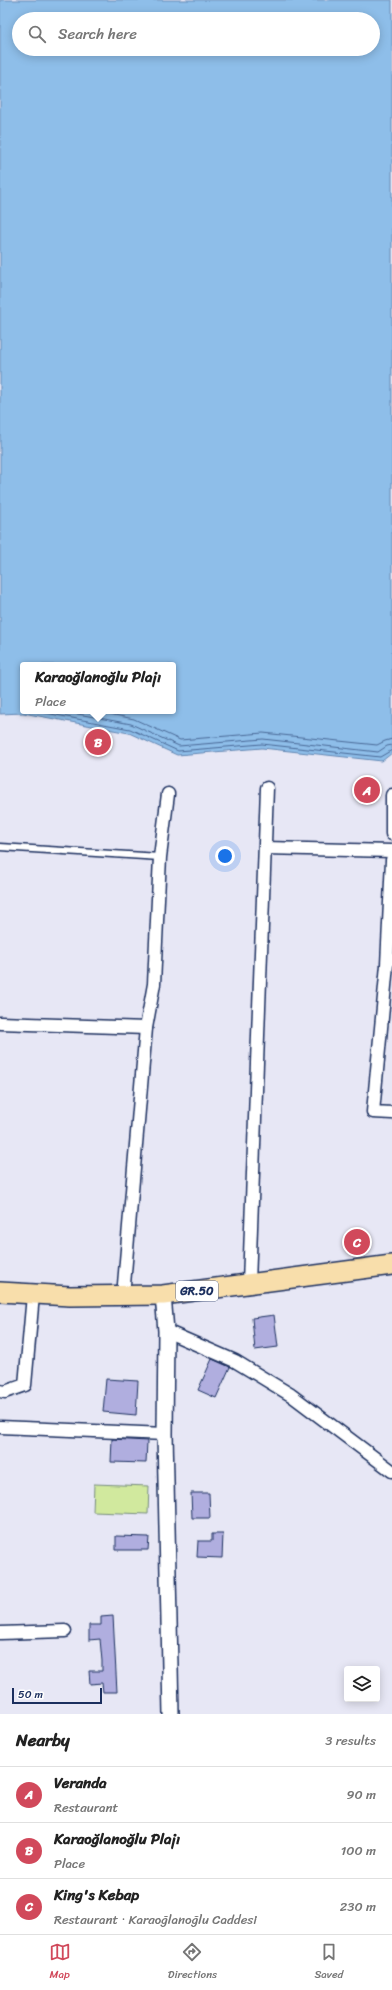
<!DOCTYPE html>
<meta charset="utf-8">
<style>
:root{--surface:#fff;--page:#f6f6f6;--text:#222;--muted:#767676;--line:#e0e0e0;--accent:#d1495b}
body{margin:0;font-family:Sriracha,sans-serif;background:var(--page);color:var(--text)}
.controls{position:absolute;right:12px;bottom:12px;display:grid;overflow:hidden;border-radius:4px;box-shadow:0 2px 10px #0003}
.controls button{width:36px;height:36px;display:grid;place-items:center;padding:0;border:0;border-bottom:1px solid var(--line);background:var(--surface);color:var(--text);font:20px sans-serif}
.scale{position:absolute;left:12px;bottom:10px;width:90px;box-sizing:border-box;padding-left:4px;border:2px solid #1b2f5e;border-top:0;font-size:11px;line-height:14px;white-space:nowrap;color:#1b2f5e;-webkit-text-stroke:3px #fff;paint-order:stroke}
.you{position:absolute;left:225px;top:856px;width:14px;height:14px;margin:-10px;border:3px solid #fff;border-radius:50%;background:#1a73e8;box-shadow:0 0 0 6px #1a73e833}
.badge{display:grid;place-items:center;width:26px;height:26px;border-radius:50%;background:var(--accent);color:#fff;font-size:13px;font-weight:700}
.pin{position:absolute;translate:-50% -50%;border:2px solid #fff;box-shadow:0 1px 4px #0006}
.popup{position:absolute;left:20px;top:662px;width:156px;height:52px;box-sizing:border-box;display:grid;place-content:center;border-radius:4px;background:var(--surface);filter:drop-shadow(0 1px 3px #0005);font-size:13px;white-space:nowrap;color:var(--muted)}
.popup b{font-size:15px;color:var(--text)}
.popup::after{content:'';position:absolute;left:50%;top:100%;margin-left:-8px;border:8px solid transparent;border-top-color:var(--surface)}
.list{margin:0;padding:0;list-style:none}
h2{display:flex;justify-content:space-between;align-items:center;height:52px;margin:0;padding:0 16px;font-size:17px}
h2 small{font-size:13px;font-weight:400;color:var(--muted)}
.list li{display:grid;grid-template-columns:26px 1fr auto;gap:12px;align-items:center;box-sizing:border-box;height:56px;padding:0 16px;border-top:1px solid var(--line)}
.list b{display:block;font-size:15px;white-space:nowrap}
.list p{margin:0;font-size:13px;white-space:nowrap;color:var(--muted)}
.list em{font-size:13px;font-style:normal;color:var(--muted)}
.icon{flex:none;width:22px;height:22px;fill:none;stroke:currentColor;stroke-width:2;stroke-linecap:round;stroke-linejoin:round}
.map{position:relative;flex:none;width:392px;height:1714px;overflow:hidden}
.search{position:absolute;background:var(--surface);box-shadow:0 2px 10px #0003;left:12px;right:12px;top:12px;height:44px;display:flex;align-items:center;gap:10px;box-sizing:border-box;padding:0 14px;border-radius:22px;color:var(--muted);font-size:15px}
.sheet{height:220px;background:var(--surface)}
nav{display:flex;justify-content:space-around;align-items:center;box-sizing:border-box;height:56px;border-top:1px solid var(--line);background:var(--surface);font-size:11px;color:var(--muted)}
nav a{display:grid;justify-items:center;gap:2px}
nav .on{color:var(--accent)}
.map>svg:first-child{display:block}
</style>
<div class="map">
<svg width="392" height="1714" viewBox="0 0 392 1714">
<rect width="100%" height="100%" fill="#e7e7f5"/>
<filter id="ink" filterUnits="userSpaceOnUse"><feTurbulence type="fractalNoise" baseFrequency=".025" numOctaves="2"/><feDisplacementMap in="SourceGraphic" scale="8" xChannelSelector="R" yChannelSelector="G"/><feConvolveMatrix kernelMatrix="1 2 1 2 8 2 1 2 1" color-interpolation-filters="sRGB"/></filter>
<g filter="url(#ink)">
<!-- green -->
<polygon fill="#d1e99e" stroke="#768c7e" points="94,1484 149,1486 148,1514 93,1512"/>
<!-- water -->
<path fill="#8ebee9" stroke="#6085b1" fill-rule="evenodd" d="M0 0H392V753L382 761 262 748 177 755 129 733 23 713 0 714ZM19 19H373V49H19ZM23 665H173V711H23Z"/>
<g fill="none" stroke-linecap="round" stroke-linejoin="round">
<!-- shore -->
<g stroke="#496896" stroke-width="1">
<polyline points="35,711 130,729 178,751 262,744 380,757 392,750"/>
<polyline points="62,711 131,724 179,746 263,739 378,752 387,746 392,745"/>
<polyline points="95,711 134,719 180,740 263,733 377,745 385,741 392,739"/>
</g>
</g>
<!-- building -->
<g fill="#b0aedf" stroke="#1b2f5e">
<polygon points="274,1315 278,1347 255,1350 252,1318"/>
<polygon points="212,1359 230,1367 216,1398 198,1390"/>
<polygon points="106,1379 138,1381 136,1415 103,1412"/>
<polygon points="112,1439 147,1441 146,1463 111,1462"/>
<polygon points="191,1493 209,1493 210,1518 192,1518"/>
<polygon points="212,1534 223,1534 222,1558 197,1557 198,1541 212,1541"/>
<polygon points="116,1536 149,1537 148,1550 116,1550"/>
<polygon points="113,1616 117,1692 103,1692 102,1683 90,1684 89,1671 102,1671 102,1661 100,1639 89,1640 89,1625 101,1625 101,1617"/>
</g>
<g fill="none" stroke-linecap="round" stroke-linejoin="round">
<defs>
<polyline id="service" points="0,847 160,857"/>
<g id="minor">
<polyline points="392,795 392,834"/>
<polyline points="265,848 392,851"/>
<polyline points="392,860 387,965 373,1112 392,1113"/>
<polyline points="0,1023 146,1028"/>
<polyline points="249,1283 267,788"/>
<polyline points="123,1296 146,1028 154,984 160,857 168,794"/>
<polyline points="166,1331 235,1361 291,1395 392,1471"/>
<polyline points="0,1391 5,1392 25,1385 33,1295"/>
<polyline points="0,1427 165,1434"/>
<polyline points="0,1633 65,1631"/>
</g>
<polyline id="tertiary" points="163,1295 166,1331 165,1434 171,1714"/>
<polyline id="primary" points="0,1292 70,1296 163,1295 392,1265"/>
</defs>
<!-- service casing -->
<use href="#service" stroke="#1b2f5e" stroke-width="9"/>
<!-- minor casing -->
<use href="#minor" stroke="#1b2f5e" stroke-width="15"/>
<!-- tertiary casing -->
<use href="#tertiary" stroke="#1b2f5e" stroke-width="18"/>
<!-- primary casing -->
<use href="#primary" stroke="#1b2f5e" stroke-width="22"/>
<!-- service -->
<use href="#service" stroke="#fff" stroke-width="6"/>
<!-- minor -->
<use href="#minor" stroke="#fff" stroke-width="12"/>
<!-- tertiary -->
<use href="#tertiary" stroke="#fff" stroke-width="15"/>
<!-- primary -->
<use href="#primary" stroke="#f8deab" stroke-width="19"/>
</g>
</g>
<g text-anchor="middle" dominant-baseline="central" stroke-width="4" stroke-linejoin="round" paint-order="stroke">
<!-- shield labels -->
<rect fill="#fff" stroke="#5f6d8e" stroke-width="1" x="176" y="1281" width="42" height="20" rx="3"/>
<g font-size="12" font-weight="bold" fill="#1b2f5e">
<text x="197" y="1291">GR.50</text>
</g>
</g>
</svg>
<div class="controls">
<button><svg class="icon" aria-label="layers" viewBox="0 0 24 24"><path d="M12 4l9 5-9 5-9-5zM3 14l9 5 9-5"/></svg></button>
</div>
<div class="scale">50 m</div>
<div class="you"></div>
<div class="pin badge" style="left:367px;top:790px">A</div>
<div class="pin badge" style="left:98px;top:742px">B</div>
<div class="popup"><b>Karaoğlanoğlu Plajı</b>Place</div>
<div class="pin badge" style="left:357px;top:1242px">C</div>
<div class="search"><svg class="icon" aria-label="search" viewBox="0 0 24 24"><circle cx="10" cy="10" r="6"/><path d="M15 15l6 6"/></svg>Search here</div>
</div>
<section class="sheet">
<h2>Nearby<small>3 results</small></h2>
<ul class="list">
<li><span class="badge">A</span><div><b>Veranda</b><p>Restaurant</p></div><em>90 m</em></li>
<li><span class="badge">B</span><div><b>Karaoğlanoğlu Plajı</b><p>Place</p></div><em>100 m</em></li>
<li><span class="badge">C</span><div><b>King's Kebap</b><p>Restaurant · Karaoğlanoğlu Caddesi</p></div><em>230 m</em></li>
</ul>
</section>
<nav>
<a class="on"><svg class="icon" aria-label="map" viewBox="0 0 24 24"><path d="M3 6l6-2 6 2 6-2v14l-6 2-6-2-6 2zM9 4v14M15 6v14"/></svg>Map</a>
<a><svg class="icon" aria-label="directions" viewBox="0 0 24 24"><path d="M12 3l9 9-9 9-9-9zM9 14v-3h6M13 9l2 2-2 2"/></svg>Directions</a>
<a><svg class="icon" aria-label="saved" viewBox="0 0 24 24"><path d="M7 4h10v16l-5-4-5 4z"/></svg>Saved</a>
</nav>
